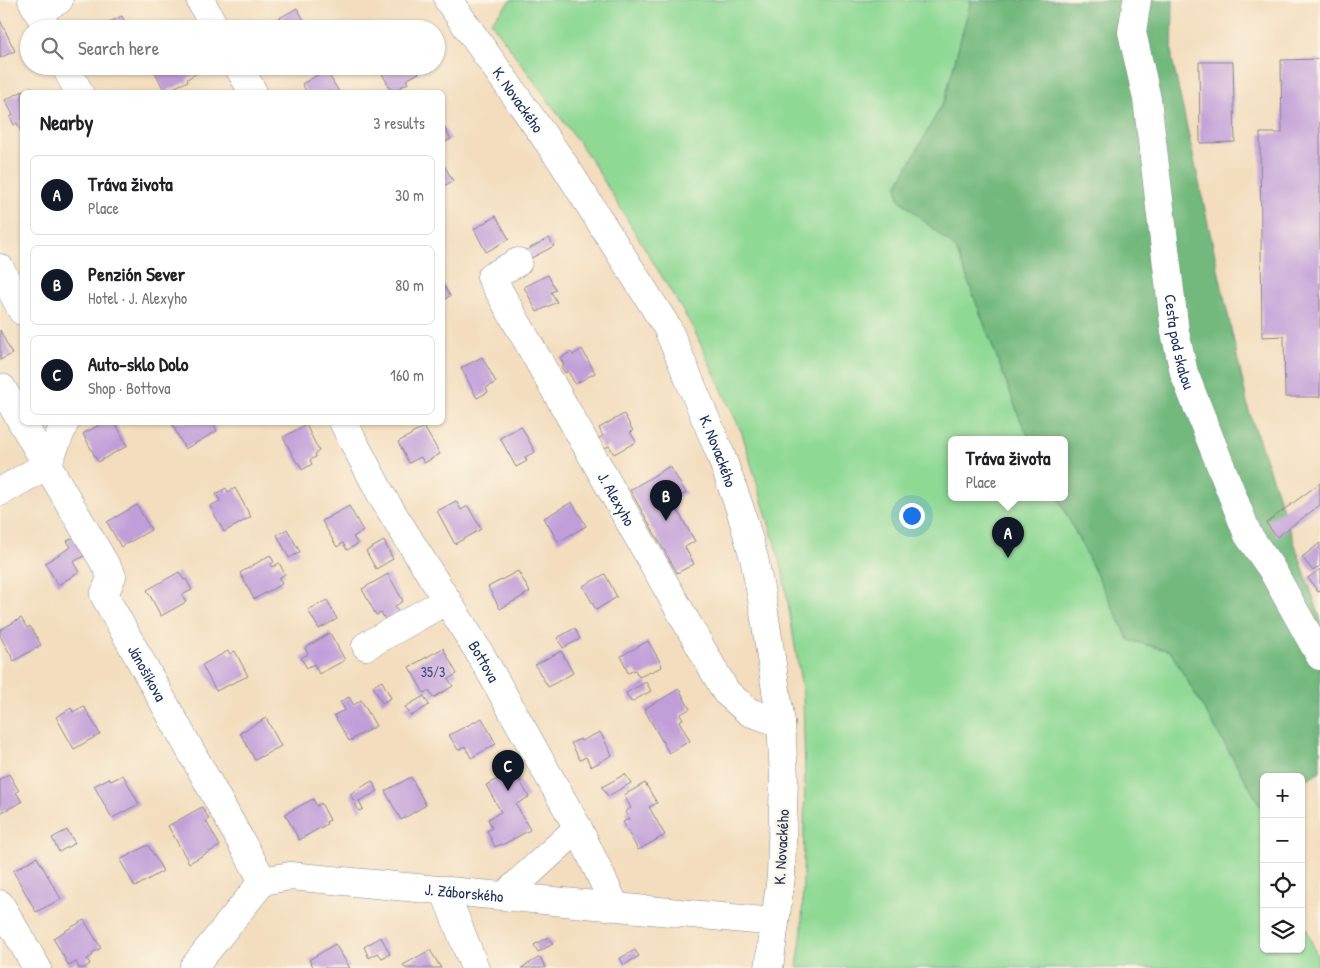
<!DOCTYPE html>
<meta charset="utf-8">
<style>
:root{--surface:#fff;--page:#f6f6f6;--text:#202124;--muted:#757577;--line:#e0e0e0;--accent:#111827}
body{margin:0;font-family:"Patrick Hand",sans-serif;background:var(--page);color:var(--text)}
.controls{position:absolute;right:15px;bottom:15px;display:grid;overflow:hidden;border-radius:8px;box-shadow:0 1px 4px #0004}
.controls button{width:45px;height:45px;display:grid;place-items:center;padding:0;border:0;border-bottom:1px solid var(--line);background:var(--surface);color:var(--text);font:25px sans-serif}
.you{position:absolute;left:911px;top:515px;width:18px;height:18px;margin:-12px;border:4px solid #fff;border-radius:50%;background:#1a73e8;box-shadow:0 0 0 8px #1a73e833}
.badge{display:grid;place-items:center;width:32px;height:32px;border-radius:50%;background:var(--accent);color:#fff;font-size:16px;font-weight:700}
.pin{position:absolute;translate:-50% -41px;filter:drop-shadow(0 1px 2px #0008)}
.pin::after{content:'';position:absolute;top:26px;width:18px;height:15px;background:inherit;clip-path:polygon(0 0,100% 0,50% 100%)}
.popup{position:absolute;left:948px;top:436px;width:120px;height:65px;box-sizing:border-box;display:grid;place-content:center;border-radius:8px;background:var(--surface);filter:drop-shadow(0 1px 4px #0005);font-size:16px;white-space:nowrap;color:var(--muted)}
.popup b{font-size:19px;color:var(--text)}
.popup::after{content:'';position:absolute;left:50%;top:100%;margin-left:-10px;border:10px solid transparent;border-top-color:var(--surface)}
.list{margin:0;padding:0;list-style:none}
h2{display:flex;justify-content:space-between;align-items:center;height:65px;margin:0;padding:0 20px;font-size:21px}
h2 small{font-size:16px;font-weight:400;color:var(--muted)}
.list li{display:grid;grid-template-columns:32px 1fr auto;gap:15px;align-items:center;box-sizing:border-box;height:80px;margin:0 10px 10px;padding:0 10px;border:1px solid var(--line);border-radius:8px}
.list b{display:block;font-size:19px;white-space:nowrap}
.list p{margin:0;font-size:16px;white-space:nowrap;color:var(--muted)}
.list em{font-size:16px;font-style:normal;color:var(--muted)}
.icon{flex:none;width:28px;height:28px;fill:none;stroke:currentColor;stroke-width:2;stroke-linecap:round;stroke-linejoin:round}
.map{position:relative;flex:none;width:1320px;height:968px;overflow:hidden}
.search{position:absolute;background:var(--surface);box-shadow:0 1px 4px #0004;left:20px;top:20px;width:425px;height:55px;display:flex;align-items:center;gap:12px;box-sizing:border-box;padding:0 18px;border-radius:28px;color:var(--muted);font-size:19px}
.panel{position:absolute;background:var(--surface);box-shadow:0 1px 4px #0004;left:20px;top:90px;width:425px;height:335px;border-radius:8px}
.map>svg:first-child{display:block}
</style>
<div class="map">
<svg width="1320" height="968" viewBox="0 0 1320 968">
<rect width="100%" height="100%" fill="#fcf5e5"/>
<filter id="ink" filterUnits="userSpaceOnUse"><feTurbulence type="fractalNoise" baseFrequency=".02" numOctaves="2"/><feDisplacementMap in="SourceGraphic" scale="10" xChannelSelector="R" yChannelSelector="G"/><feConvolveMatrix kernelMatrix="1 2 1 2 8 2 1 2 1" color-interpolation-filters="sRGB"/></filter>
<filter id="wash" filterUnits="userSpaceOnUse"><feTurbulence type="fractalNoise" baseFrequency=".0096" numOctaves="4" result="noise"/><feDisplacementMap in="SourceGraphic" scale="20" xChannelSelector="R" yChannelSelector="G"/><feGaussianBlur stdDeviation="1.12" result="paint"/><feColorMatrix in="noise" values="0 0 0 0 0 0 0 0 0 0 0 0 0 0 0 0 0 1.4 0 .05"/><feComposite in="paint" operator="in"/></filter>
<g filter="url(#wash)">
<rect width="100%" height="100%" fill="#f3ddbe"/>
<!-- green -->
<polygon fill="#8fd995" stroke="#55847a" points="511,0 971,0 945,99 897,187 899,199 956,249 1020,419 1030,439 952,439 952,497 1058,497 1129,640 1170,651 1262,808 1264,814 1264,949 1301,949 1301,915 1317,956 1318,968 797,968 802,929 805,778 803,695 782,568 742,433 693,328 590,158 491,22"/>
<!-- forest -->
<polygon fill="#73b97e" stroke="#47746e" points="971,0 1173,0 1172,59 1249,411 1320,617 1320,771 1301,783 1301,777 1264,777 1264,807 1262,808 1170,651 1129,640 1058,497 1064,497 1064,439 1030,439 1020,419 956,249 899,199 897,186 945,99"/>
<g id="blocks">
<!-- building -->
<g fill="#c19ed9">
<polygon points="297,8 309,29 272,29 269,24"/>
<polygon points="122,16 128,29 99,29 99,27"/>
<polygon points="0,20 15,51 0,58"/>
<polygon points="1320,59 1320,397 1285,397 1284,336 1262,337 1260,133 1282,133 1281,60"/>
<polygon points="1199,62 1233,62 1235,142 1200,143"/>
<polygon points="152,66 205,66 206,68 187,79 188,81 165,92"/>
<polygon points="378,66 416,66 419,73 406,80 408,83 392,92"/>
<polygon points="326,70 339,92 307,92 302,84"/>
<polygon points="31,87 34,92 22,92 22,134 17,123 14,125 10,117 13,115 5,100"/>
<polygon points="442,124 451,139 442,144"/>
<polygon points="444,165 453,181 442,187 442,166"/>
<polygon points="496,216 509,239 486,252 474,229"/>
<polygon points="549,238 554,246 524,262 519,254"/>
<polygon points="548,275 556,290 551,292 557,302 537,312 524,287"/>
<polygon points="442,282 450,296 442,301"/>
<polygon points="0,330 12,354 0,360"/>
<polygon points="582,349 595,373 575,384 568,371 565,373 561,367 564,365 560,358 571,352 573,355"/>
<polygon points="482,357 496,382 486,388 488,392 477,398 461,368"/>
<polygon points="624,414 633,431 630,432 636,442 614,454 609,446 603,449 597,439 603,436 599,428"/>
<polygon points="105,422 115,422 127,446 98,462 83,434"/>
<polygon points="171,422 212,422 217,431 185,449"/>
<polygon points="306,425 319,451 315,454 316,457 310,460 312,464 302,470 299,463 297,463 283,437"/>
<polygon points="521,426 535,452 525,457 527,461 516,467 500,438"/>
<polygon points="424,427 440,454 424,463 421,457 409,463 398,442"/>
<polygon points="670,466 686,493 672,501 695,541 685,547 694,564 677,573 630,490"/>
<polygon points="1320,483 1320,505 1277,537 1266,523"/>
<polygon points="226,488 228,492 235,488 251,517 224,532 210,506 220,501 216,494"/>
<polygon points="456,501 461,510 468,506 481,529 455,544 437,511"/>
<polygon points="572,502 586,526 558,542 544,518"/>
<polygon points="137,505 151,530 121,547 107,522"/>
<polygon points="349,506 363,531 353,537 358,544 347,550 343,543 337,547 322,521"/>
<polygon points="287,529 300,552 289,558 277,535"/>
<polygon points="77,536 88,554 73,562 79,572 58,585 45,563 71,547 67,541"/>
<polygon points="384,541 393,559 376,569 366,551"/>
<polygon points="1320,543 1320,566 1313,571 1302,557"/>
<polygon points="270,555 274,562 271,564 273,567 279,563 285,574 279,578 282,584 254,599 240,573"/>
<polygon points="1320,569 1320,591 1318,592 1308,578"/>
<polygon points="518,571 530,592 500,609 488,587"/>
<polygon points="179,572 184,580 186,579 192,590 182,595 186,602 161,616 147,590"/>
<polygon points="388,574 403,601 395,606 398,612 385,619 381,613 376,615 362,589"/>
<polygon points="605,574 617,597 596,610 583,586"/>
<polygon points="327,600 337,619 319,629 308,610"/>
<polygon points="21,618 27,628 30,626 41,645 14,661 0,636 0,630"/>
<polygon points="575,628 580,639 563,648 557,638"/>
<polygon points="330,633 345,660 319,674 314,664 307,668 301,658 308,654 305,648"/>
<polygon points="648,641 662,665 661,665 662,667 639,677 635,670 628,673 621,656"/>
<polygon points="443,648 457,674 448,679 453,686 433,698 429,690 424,693 409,667"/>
<polygon points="228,651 230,654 235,651 248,676 216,691 202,665"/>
<polygon points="561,651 573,673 548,687 535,665"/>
<polygon points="382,681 391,698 382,703 373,686"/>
<polygon points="646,682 651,691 631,702 626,693"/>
<polygon points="679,689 690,709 680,714 683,719 679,721 690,741 669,753 644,709"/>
<polygon points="424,696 429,705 411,716 405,707"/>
<polygon points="349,697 354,705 361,700 376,726 349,741 334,715 345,710 340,702"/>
<polygon points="84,706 100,734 74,749 56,717 71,708 73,712"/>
<polygon points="266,718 281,746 255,760 240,733"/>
<polygon points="482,718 496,744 471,758 465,746 458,750 449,735"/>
<polygon points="600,732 612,755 591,767 586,757 580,760 571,743 580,739 581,741"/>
<polygon points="514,770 529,797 516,804 530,830 502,845 501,844 495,847 487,831 492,828 488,819 501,812 486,785"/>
<polygon points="9,774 19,791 16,792 22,802 0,813 0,779"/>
<polygon points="625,774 631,783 608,796 602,787"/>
<polygon points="123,775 139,804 112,818 94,786 109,778 111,781"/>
<polygon points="411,777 426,805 401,820 385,791"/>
<polygon points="372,781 378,791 359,801 363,809 359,811 350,794"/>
<polygon points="645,783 657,803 649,807 665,835 638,850 623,822 629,819 625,812 631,808 624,795"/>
<polygon points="313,799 317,806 321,803 330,820 326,822 327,824 299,840 285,814"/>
<polygon points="202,807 209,819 206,821 220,846 189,863 168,826"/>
<polygon points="67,830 75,843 59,852 52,838"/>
<polygon points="148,845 163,871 135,887 120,860"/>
<polygon points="37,857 61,899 36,912 13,871"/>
<polygon points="84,920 101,948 92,953 93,955 87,959 90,964 84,968 79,968 76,962 69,966 53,938"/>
<polygon points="381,937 390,954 382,958 378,953 369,958 364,947"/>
<polygon points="548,937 553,944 538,952 534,945"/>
<polygon points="335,944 350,968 314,968 309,960"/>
<polygon points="430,950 441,968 405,968 403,965"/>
<polygon points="635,950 639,956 624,965 620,958"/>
<polygon points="540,957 546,968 521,968"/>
</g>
</g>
</g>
<g filter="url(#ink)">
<use href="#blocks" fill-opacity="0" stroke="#87868e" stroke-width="1"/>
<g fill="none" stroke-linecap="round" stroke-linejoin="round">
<defs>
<g id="minor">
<polyline points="32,0 47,29"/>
<path id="s1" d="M448 0 563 163 667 327 720 453 740 509 754 558 762 599 781 723 784 777 781 876 769 968"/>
<path id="s2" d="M1137 0 1132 32 1147 99 1175 332 1184 373 1248 535 1271 568 1320 656"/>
<polyline points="201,2 216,29"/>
<polyline points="38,11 59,0"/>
<polyline points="65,66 79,92"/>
<polyline points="238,66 253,92"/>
<path id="s3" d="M518 262 491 277 726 692 749 712 781 723"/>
<polyline points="0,268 22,311"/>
<path id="s4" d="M0 389 2 388 112 576 104 595 263 881"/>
<path id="s5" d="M343 422 383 498 482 657 578 828 615 906"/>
<polyline points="0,492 47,465 65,422"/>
<polyline points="366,646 447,600"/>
<polyline points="444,890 475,968"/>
<polyline points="504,896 578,828"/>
<polyline points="0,904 37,968"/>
<path id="s6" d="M193 968 263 881 290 876 775 922"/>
</g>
</defs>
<!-- minor casing -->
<use href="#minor" stroke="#87868e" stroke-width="29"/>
<!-- minor -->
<use href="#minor" stroke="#fff" stroke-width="28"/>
</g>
</g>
<g text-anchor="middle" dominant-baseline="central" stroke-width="5" stroke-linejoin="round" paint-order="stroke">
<!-- number labels -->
<g font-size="14" fill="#444b7d">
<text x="433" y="671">35/3</text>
</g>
<!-- street labels -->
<g font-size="16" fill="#1b2f5e" stroke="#fcf5e5">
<text stroke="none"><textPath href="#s1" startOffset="122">K. Novackého</textPath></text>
<text stroke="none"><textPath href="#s2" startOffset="346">Cesta pod skalou</textPath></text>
<text stroke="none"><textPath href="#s1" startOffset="528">K. Novackého</textPath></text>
<text stroke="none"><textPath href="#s3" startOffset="286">J. Alexyho</textPath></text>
<text stroke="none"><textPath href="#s5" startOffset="278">Bottova</textPath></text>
<text stroke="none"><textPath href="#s4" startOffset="330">Jánošíkova</textPath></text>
<text transform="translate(781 847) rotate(-87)">K. Novackého</text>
<text stroke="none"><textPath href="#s6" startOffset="314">J. Záborského</textPath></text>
</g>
</g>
</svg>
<div class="controls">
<button>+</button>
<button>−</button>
<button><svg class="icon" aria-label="locate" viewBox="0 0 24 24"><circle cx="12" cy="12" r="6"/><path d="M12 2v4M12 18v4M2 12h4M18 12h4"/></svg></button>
<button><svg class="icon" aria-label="layers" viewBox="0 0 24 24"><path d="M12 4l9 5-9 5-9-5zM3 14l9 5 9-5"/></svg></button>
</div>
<div class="you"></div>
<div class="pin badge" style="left:1008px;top:558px">A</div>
<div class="popup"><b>Tráva života</b>Place</div>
<div class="pin badge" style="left:666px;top:521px">B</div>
<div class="pin badge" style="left:508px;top:791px">C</div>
<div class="search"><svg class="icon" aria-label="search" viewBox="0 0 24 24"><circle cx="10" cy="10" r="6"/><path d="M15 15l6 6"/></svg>Search here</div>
<section class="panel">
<h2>Nearby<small>3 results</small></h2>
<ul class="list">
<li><span class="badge">A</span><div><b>Tráva života</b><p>Place</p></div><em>30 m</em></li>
<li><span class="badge">B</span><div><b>Penzión Sever</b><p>Hotel · J. Alexyho</p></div><em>80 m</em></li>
<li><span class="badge">C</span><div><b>Auto-sklo Dolo</b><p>Shop · Bottova</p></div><em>160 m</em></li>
</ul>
</section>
</div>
